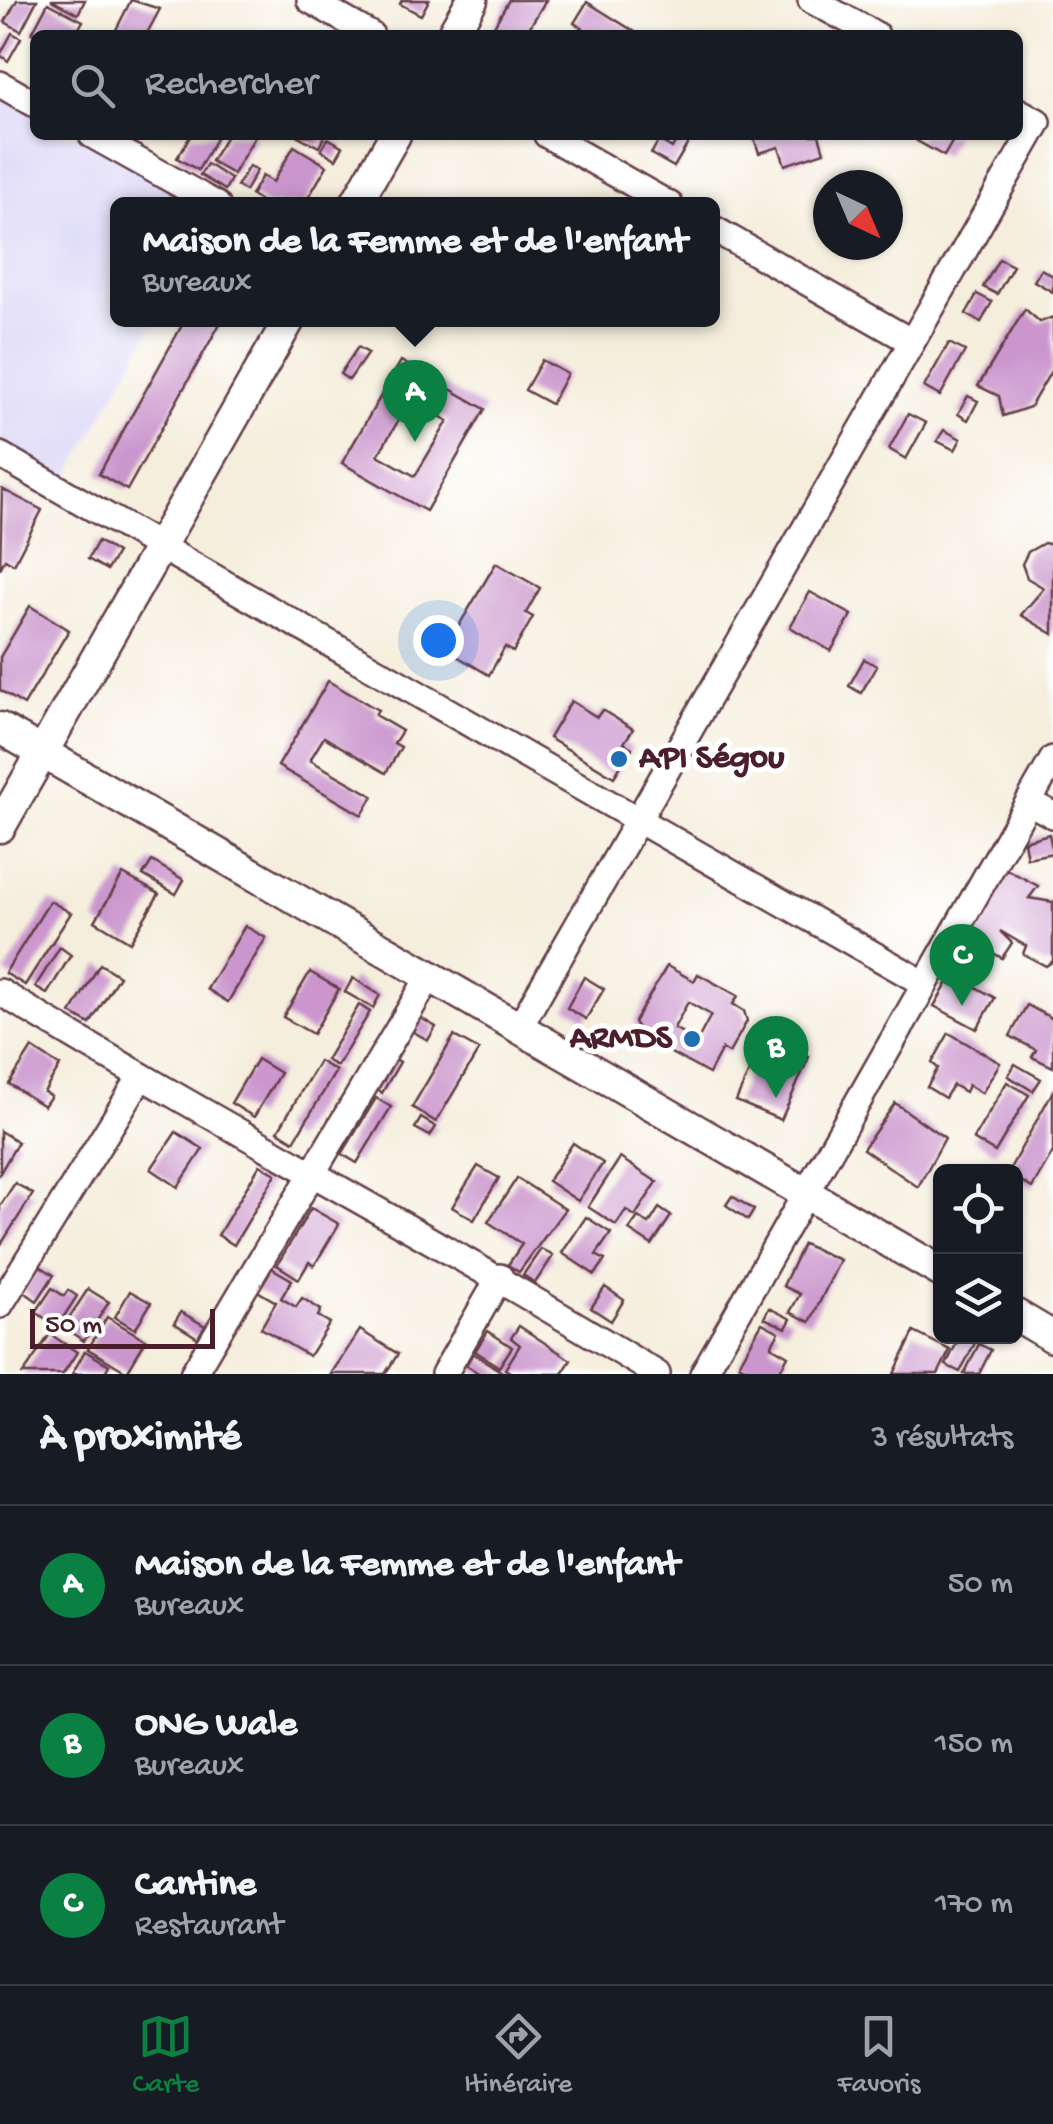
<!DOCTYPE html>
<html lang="fr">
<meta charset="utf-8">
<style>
:root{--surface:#171b24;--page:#20242c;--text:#f1f3f6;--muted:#9ea1a6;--line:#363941;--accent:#0b8043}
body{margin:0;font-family:"Gochi Hand",sans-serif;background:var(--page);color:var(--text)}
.controls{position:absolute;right:30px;bottom:30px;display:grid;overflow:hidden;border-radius:15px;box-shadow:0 2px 8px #0004}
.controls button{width:90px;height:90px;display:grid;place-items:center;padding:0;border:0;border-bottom:2px solid var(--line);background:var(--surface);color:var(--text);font:50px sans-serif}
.compass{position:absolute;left:813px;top:170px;width:90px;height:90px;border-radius:50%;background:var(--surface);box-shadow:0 2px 8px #0004;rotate:136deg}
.scale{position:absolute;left:30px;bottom:25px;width:185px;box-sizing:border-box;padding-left:10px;border:5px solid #4a1f2b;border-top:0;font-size:28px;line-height:35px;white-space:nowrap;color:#4a1f2b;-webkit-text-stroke:8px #fff;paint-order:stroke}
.you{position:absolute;left:438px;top:640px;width:35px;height:35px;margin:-25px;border:8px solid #fff;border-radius:50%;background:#1a73e8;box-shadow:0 0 0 15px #1a73e833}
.badge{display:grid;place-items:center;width:65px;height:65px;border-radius:50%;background:var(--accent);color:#fff;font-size:32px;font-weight:700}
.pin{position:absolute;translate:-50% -82px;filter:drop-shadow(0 2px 5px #0008)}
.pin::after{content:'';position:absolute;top:52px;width:35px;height:30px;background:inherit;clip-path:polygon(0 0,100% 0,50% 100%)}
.popup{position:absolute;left:110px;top:197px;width:610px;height:130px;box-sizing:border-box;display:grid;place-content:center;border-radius:15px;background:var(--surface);filter:drop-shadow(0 2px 8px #0005);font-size:32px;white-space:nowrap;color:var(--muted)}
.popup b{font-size:38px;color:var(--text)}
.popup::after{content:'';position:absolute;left:50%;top:100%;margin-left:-20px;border:20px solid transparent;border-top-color:var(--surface)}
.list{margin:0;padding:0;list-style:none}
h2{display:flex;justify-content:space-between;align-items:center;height:130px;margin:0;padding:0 40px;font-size:42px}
h2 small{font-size:32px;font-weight:400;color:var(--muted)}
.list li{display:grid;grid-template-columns:65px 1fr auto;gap:30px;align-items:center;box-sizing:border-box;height:160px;padding:0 40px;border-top:2px solid var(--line)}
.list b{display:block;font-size:38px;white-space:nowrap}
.list p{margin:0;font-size:32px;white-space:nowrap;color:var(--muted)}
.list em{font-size:32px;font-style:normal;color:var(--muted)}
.icon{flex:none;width:55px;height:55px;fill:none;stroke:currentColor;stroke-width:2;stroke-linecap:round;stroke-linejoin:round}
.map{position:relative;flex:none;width:1053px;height:1374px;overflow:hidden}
.search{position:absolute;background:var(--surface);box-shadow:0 2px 8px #0004;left:30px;right:30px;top:30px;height:110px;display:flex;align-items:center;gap:25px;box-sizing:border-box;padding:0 35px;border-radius:15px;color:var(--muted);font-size:38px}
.sheet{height:610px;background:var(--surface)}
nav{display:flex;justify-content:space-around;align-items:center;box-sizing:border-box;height:140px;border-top:2px solid var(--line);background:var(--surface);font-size:28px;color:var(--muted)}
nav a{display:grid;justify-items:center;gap:5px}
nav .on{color:var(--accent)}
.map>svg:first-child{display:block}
</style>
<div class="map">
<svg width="1053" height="1374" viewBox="0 0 1053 1374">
<rect width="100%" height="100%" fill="#fff"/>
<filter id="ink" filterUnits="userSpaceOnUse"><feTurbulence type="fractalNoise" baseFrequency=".01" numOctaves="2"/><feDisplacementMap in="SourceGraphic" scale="20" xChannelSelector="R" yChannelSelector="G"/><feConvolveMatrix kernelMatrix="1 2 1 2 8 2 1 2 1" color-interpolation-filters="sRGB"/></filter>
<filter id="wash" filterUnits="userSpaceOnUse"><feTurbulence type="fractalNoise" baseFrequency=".0048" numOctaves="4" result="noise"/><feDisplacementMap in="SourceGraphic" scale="40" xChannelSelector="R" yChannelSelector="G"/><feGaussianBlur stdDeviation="2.25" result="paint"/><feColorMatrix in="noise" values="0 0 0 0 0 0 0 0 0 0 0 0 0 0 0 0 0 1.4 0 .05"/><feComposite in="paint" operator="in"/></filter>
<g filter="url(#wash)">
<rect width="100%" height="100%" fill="#f5eedd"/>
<!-- built -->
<polygon fill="#dad6f7" points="0,84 35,104 35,135 92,135 217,204 118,205 118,320 156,320 61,490 0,455"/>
<g id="blocks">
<!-- building -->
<g fill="#cb96cd" fill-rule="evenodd">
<polygon points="17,0 37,0 21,31 5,22"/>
<polygon points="51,0 85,0 78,14"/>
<polygon points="131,0 160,9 146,35 115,32"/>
<polygon points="402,0 429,0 421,15 400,4"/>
<polygon points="509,0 546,0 525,35 489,35"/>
<polygon points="587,2 635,32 633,35 594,35 574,23"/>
<polygon points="48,3 83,21 75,35 32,33"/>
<polygon points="12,33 21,38 8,61 0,55"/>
<polygon points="191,135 218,135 198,170 177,158"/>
<polygon points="227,135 256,135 233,174 211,161"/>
<polygon points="296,135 325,135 319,147"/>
<polygon points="679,135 693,135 674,167 651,154 659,140 672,148"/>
<polygon points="753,135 819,135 824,152 785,165 779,147 759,153"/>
<polygon points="921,135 956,135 944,156 917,141"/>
<polygon points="328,138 343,147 336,159 321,150"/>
<polygon points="294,146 327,166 304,205 267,205 251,195 262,176 273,182"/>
<polygon points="207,164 231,179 225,190 200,175"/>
<polygon points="249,166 257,170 245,191 237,186"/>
<polygon points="999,259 1013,266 997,294 983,287"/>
<polygon points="1041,269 1053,276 1053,292 1034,281"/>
<polygon points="977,294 992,302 981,322 966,314"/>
<polygon points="1025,309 1040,322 1053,317 1053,368 1030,407 1003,416 999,396 978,386"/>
<polygon points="185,320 222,320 127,490 99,474"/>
<polygon points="949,343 965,351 940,396 924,387"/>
<polygon points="358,347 368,353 349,380 340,374"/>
<polygon points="542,360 567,374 551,404 525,390"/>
<path d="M401 361 485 409 426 511 342 463ZM411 399 448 421 415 476 378 455Z"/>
<polygon points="968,396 978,401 968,420 958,414"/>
<polygon points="908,414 926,423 906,459 889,449"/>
<polygon points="944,430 961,439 955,450 937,441"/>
<polygon points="2,489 42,510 14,564 5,559 0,569"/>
<polygon points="98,541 117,553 107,570 88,559"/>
<polygon points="1044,543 1053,545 1053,634 1021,615 1044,588 1027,578 1022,564 1028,552"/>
<polygon points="496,563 540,588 526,613 533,617 513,652 505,647 489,675 445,649"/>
<polygon points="810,592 852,615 831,651 790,627"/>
<polygon points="30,606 69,630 24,705 0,690 0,657"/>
<polygon points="864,659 877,666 861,693 849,686"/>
<polygon points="328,681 378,710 375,715 402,731 394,743 401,747 386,773 324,737 310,760 373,796 362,815 278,766"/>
<polygon points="571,701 597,717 602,710 633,729 624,743 632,748 614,777 549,738"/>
<polygon points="1049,834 1053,853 1027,858 1024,841"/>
<polygon points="152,861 184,880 176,894 143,875"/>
<polygon points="1006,869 1038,886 1029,898 1053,902 1053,961 1046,966 1023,954 1026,946 1000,931 1012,943 1002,958 965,937"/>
<polygon points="123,874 159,894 130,942 95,921"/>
<polygon points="50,901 71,913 25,985 5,973"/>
<polygon points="245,926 266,938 228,1002 207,989"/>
<polygon points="60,947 71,955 47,994 35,987"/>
<polygon points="100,964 119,976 90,1024 71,1013"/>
<path d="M667 966 694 981 698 974 738 996 733 1004 744 1011 747 1021 729 1053 722 1049 709 1074 644 1038 634 1022ZM688 1002 711 1015 697 1041 674 1028Z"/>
<polygon points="310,972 339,989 313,1034 283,1017"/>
<polygon points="953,974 995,998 977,1029 934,1006"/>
<polygon points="584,977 604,989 586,1019 567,1008"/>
<polygon points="353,978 380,995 373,1008 345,992"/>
<polygon points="359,1005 370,1012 337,1066 326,1060"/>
<polygon points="1027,1005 1053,1019 1053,1067 1032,1057 1036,1050 1010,1036"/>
<polygon points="414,1014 436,1027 428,1040 405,1027"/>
<polygon points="949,1033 1000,1063 982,1093 968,1085 965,1092 953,1085 945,1098 927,1087 938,1068 932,1063"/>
<polygon points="454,1036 479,1050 436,1122 412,1107"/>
<polygon points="764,1038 809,1057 781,1120 736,1101"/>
<polygon points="32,1048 60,1066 44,1092 51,1096 44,1106 9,1084"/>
<polygon points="389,1055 400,1062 382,1093 371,1086"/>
<polygon points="257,1059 280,1073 254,1117 231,1103"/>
<polygon points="319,1061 336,1071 294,1141 278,1131"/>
<polygon points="1015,1064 1041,1079 1033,1091 1008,1076"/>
<polygon points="1007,1082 1029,1095 995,1152 973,1139"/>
<polygon points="1053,1091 1053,1152 1032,1188 1016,1178 1016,1172 1008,1172"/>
<polygon points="376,1098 391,1107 357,1163 342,1154"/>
<polygon points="895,1103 945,1138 918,1187 863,1149"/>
<polygon points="421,1118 436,1127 430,1136 415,1128"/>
<polygon points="0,1131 18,1142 0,1173"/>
<polygon points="176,1132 203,1149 178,1187 151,1169"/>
<polygon points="573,1143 603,1163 578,1201 548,1181"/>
<polygon points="620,1158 657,1182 635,1216 626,1210 616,1225 588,1207"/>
<polygon points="260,1165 276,1174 234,1245 218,1235"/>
<polygon points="478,1166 499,1178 474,1220 452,1207"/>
<polygon points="517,1178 565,1209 519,1272 508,1265 522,1244 488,1222"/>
<polygon points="15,1183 33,1194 0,1246 0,1206"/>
<polygon points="732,1196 754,1210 748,1220 726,1205"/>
<polygon points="311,1208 339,1224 314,1266 309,1262 299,1279 277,1265"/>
<polygon points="659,1208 671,1216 652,1245 629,1230 638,1217 649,1224"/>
<polygon points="586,1217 611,1233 596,1255 605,1260 595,1275 562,1253"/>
<polygon points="803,1244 840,1260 810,1322 790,1312 800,1294 783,1286"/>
<polygon points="541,1249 553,1256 535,1283 523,1275"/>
<polygon points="40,1266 54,1275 37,1301 23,1291"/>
<polygon points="268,1266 292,1280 281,1298 296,1307 302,1298 321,1310 318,1316 330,1323 309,1356 261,1328 276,1302 254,1289"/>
<polygon points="605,1287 624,1300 611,1321 591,1308"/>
<polygon points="52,1288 64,1296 68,1290 77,1296 57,1327 36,1312"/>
<polygon points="88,1289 109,1302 84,1341 63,1327"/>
<polygon points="130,1291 151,1303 135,1329 115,1317"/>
<polygon points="769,1308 791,1319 786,1328 764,1318"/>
<polygon points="181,1312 205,1326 198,1338 174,1323"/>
<polygon points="107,1317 146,1340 127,1372 88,1349"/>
<polygon points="762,1323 779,1332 771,1346 788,1356 778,1374 756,1374 739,1364"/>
<polygon points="519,1326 571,1360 562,1374 513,1374 505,1369 520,1345 511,1338"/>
<polygon points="360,1330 398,1354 385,1374 331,1374"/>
<polygon points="488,1331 512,1347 499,1367 475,1351"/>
<polygon points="914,1332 950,1350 938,1374 894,1374"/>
<polygon points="50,1334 77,1352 63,1374 23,1374"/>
<polygon points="960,1336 977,1339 960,1372 946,1365"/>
<polygon points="979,1344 991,1350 979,1374 964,1374"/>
<polygon points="85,1351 109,1365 104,1374 72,1374"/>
<polygon points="473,1353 505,1374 480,1374 466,1365"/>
</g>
</g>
</g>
<g filter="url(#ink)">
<use href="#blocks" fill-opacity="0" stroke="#643e46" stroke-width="2.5"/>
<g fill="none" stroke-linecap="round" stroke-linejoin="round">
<defs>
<g id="minor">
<polyline points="310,0 371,35"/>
<polyline points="811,0 876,35"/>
<polyline points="0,84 35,104"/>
<polyline points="92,135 217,205"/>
<polyline points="547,135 670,205"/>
<polyline points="712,228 912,342"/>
<polyline points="0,455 925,984"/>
<polyline points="1029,802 1053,815"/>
<path d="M0 992C216 1124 441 1241 657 1374"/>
<polyline points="520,1026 1038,122 1018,111"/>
<polyline points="0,1305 140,1078"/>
<polyline points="193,1374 431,974"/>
<polyline points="444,1374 500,1277"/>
<polyline points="703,1374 1053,759"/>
</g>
<g id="tertiary">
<polyline points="452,35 472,0"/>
<polyline points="355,205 395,135"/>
<polyline points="0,728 940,1271"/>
<polyline points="0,827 289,320"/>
<polyline points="1016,1315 1053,1337"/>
</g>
</defs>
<!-- minor casing -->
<use href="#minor" stroke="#643e46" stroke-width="30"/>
<!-- tertiary casing -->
<use href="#tertiary" stroke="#643e46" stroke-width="35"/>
<!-- minor -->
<use href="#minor" stroke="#fff" stroke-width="25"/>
<!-- tertiary -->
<use href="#tertiary" stroke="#fff" stroke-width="30"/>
</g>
</g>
<!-- markers -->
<g fill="#1f6fb2" stroke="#fff" stroke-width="4">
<circle cx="619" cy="759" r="10"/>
<circle cx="692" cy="1039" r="10"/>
</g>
<g text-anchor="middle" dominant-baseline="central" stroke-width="10" stroke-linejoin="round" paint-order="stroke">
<!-- poi labels -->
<g font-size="35" font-weight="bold" fill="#4a1f2b" stroke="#fff" text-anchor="start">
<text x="639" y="759">API Ségou</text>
<text x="672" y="1039" text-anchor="end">ARMDS</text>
</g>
</g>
</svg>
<div class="controls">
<button><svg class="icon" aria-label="locate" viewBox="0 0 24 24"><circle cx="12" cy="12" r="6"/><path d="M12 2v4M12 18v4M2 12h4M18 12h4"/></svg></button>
<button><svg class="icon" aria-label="layers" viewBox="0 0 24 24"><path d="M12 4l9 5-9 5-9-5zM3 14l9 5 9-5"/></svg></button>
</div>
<svg class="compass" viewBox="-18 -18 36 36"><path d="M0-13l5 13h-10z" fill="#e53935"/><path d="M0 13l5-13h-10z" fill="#9ea1a6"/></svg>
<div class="scale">50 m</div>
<div class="you"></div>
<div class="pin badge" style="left:415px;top:442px">A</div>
<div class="popup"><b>Maison de la Femme et de l'enfant</b>Bureaux</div>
<div class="pin badge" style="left:776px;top:1098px">B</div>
<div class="pin badge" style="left:962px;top:1006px">C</div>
<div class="search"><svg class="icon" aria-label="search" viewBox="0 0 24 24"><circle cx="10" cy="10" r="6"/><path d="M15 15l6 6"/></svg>Rechercher</div>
</div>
<section class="sheet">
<h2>À proximité<small>3 résultats</small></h2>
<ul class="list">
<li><span class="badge">A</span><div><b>Maison de la Femme et de l'enfant</b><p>Bureaux</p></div><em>50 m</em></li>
<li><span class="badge">B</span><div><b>ONG Wale</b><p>Bureaux</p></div><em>150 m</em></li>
<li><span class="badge">C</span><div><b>Cantine</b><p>Restaurant</p></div><em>170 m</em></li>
</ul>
</section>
<nav>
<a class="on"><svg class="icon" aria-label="map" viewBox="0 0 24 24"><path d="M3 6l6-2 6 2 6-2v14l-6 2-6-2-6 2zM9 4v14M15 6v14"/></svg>Carte</a>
<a><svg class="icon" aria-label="directions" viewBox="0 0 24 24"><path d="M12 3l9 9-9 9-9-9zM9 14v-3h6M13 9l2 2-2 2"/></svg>Itinéraire</a>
<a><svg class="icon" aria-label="saved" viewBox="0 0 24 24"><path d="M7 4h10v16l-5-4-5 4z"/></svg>Favoris</a>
</nav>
